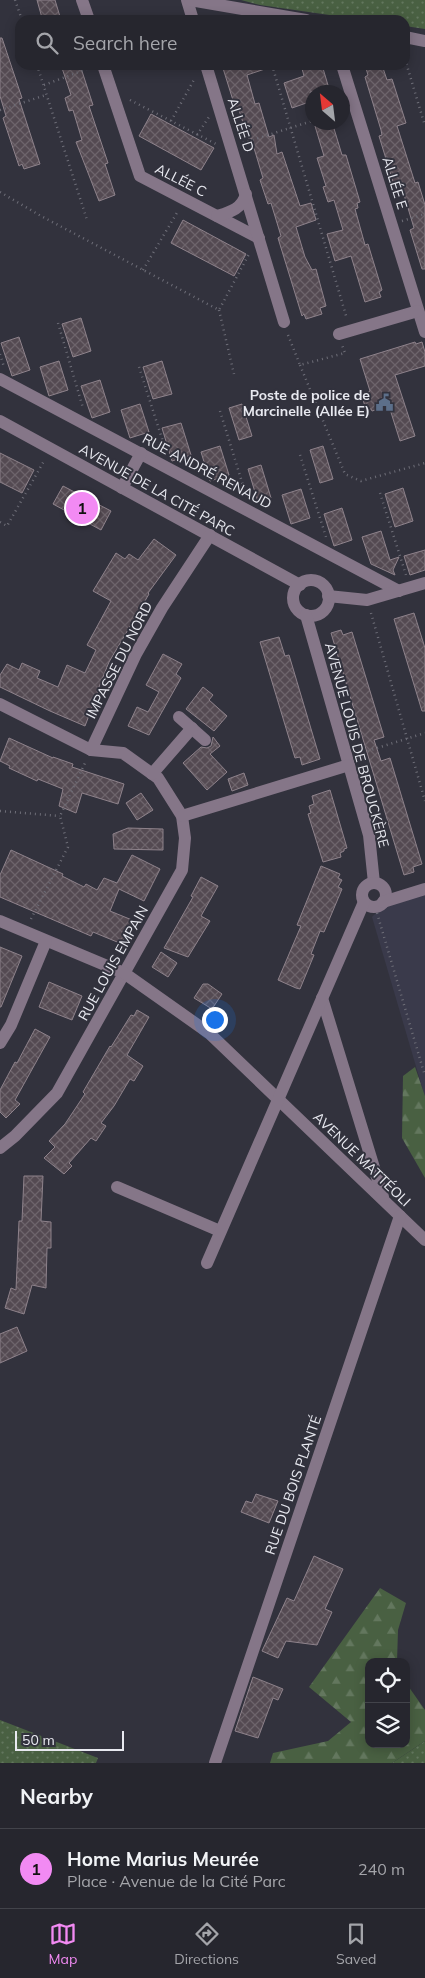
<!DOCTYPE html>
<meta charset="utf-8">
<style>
:root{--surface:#26262e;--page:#2e2e36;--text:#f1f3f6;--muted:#a4a5aa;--line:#42434a;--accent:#f28af3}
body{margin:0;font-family:Mulish,sans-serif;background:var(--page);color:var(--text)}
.controls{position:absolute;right:15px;bottom:15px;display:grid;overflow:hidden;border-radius:10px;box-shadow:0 2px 12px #0003}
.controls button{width:45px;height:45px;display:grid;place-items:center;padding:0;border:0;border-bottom:1px solid var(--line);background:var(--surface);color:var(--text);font:25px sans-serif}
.compass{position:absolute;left:305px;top:85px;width:45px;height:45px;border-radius:50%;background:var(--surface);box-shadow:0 2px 12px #0003;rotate:332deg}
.scale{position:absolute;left:15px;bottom:12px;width:109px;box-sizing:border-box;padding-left:5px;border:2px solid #e8e9f0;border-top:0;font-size:14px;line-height:18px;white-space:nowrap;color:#e8e9f0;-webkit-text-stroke:4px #32323d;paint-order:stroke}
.you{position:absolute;left:214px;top:1019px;width:18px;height:18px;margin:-12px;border:4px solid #fff;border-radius:50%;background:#1a73e8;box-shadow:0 0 0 8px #1a73e833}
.badge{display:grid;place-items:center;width:32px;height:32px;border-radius:50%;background:var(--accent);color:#111;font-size:16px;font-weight:700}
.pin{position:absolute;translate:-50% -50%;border:2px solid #fff;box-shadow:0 1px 5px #0006}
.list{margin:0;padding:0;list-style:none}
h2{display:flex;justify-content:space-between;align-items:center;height:65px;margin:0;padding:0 20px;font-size:21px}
h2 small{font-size:16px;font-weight:400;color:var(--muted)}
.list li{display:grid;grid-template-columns:32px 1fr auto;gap:15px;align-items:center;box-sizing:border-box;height:80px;padding:0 20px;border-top:1px solid var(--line)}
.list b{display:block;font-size:19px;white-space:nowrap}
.list p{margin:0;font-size:16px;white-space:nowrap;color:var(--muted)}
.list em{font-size:16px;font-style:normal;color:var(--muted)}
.icon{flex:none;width:28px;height:28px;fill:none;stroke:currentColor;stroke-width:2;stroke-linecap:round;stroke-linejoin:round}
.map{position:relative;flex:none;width:425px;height:1763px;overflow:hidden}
.search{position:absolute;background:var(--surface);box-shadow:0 2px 12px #0003;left:15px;right:15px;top:15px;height:55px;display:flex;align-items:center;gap:12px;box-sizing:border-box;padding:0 18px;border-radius:15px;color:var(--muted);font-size:19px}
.sheet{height:145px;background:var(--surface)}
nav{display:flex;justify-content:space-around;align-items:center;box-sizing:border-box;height:70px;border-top:1px solid var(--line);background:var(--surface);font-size:14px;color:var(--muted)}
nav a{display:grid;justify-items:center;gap:2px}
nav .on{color:var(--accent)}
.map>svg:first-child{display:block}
</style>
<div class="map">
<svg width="425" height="1763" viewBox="0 0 425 1763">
<defs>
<pattern id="grass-dots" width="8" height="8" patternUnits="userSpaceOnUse" patternTransform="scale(1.25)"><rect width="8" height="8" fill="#496042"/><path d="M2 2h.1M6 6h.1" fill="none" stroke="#63775e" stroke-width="1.8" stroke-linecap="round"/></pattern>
<pattern id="forest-firs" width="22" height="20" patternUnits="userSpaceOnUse" patternTransform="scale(1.25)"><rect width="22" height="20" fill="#496042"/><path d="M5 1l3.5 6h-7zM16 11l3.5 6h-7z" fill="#63775e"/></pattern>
<pattern id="building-cross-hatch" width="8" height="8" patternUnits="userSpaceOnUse" patternTransform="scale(1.25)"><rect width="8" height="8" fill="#544a52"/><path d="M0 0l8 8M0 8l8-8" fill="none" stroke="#6d646b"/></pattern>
</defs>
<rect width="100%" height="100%" fill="#32323d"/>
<!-- built -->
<polygon fill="#3a3a4b" points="425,894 425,1097 372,917 381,908"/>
<!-- grass -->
<g fill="url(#grass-dots)">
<polygon points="241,0 425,0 425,29 405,26 405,20 364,20 260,5"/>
<polygon points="0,1720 98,1758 96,1763 0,1763"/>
<polygon points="425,1741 425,1763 392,1763"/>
</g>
<!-- forest -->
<g fill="url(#forest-firs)">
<polygon points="415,1067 425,1096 425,1178 402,1138 403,1076"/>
<polygon points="380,1588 406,1603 398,1630 397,1662 369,1662 369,1744 406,1744 406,1683 425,1710 425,1741 392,1763 270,1763 273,1753 328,1741 351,1722 309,1687"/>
</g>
<!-- building -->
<g fill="url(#building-cross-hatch)" stroke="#8e828b">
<polygon points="37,0 55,0 61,20 47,20 46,17 42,18"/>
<polygon points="0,38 2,38 22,98 19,99 40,164 24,169 22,164 19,166 3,118 6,116 0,96"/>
<polygon points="61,65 80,65 93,105 89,106 108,163 105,164 115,195 99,201 76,142 82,140 73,110 69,111 65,98 71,95"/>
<polygon points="222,65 271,65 271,67 247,75 255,104 259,103 269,137 274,135 277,154 282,152 300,206 311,203 316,220 296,227 305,257 312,270 316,269 326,306 320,308 322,314 306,319 304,314 302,316 278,238 281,236 271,203 268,204 260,180 263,178 251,138 248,138 239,110 236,110"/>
<polygon points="301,65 322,65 330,92 310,92 312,101 292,108 284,83 304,76"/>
<polygon points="365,65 382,65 387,80 392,79 406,123 397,126 415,183 418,182 425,205 425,269 422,269 410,230 414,228 402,188 399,188 397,184 394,185 379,136 382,135 381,130 365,77 368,75"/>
<polygon points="151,114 214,148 201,170 139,136"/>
<polygon points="326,122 332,122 342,155 346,155 360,202 357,203 358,208 355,209 365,245 368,244 382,290 379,292 381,297 365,302 351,256 335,261 327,234 343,230 334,200 328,202 323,187 326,186 317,158 324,156 315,126"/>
<polygon points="183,220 246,254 234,276 171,243"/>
<polygon points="81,318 91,351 73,357 62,324"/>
<polygon points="19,337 30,370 12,376 1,343"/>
<polygon points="415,342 416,344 422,342 425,352 425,366 395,375 415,436 400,441 389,406 372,411 371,409 366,410 362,396 370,391 360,359"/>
<polygon points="59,361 68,390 49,396 40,367"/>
<polygon points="162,361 172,394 153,399 143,367"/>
<polygon points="100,380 110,412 92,418 81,386"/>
<polygon points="140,404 149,432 130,438 121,410"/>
<polygon points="242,404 252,436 239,440 229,408"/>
<polygon points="181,423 191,455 172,461 162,428"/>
<polygon points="220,446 229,475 210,481 201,452"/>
<polygon points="323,446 333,479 320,483 310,450"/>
<polygon points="0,453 34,470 22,493 0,482"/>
<polygon points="261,465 271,498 258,502 248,469"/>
<polygon points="63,486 111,511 101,530 53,504"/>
<polygon points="403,488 413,521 395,527 385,494"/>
<polygon points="301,489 310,518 291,524 282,495"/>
<polygon points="342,508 352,540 334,546 324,514"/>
<polygon points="381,531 390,560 399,557 393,570 395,575 371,564 362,537"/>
<polygon points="154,539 176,555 148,593 149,594 109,662 97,692 98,692 85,726 50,711 0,687 0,675 7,664 19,670 22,663 40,671 37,678 58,687 67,665 85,673 96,650 87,645 111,601 93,591 116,553 125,559 129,554 138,560"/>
<polygon points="425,550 425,570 410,575 404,556"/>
<polygon points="414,613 425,648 425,711 422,711 394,619"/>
<polygon points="341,630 343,635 352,632 384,737 374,740 381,761 390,758 422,864 413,867 414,872 404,875 331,633"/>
<polygon points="279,637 285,656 289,655 320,759 302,765 300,757 295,758 260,642"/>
<polygon points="163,654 182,664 176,674 181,678 149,735 128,726 137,707 148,712 159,692 146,685"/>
<polygon points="203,687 213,695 209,700 227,716 214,731 186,709"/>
<polygon points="213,737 220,746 210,754 227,772 207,790 183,763 201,747 207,748 211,746"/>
<polygon points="9,738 53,758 53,757 73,764 72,767 124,784 118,804 82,793 76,813 59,806 63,789 38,779 37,781 9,768 10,766 0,761"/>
<polygon points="244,773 248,785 232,791 228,779"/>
<polygon points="330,790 347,848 344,849 344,851 340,853 341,857 323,862 308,814 311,813 309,806 314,804 312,796"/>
<polygon points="141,793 153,810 137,820 126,803"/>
<polygon points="128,828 163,829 163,850 114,849 113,834"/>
<polygon points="11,850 63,874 62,876 84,887 86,884 97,890 104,878 117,883 132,855 160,869 144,901 119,889 110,911 132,920 122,944 93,932 91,936 0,897 0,875"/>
<polygon points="321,866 340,874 338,878 342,880 338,887 342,889 324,932 320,931 311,954 314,955 300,989 296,988 278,980 301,926 297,925"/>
<polygon points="201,877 218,886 201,916 210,921 188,957 164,948 193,897 191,896"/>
<polygon points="0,947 22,956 1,1007 0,1007"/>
<polygon points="161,952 177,963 168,977 152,967"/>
<polygon points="49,982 82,996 72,1020 39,1007"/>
<polygon points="203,984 208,984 222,994 212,1009 194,998"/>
<polygon points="137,1010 149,1017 127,1055 143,1066 134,1081 130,1079 114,1106 101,1123 106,1126 96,1141 91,1138 69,1163 72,1166 64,1174 44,1158 55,1147 49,1141 65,1124 85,1094 83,1092 110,1046 111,1047 131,1015 134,1016"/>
<polygon points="35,1029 50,1037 15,1100 20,1104 6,1118 0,1112 0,1090 15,1062 17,1063"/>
<polygon points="24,1176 43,1176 41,1221 51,1222 51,1248 47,1248 46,1288 32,1285 24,1314 5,1308 11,1288 16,1290 19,1221 22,1221"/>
<polygon points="17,1327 27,1351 0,1363 0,1334"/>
<polygon points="256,1494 278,1501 269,1523 241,1512 246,1501 252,1503"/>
<polygon points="314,1556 343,1569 325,1609 332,1612 317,1645 286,1641 278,1658 262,1651 287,1598 294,1601"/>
<polygon points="253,1677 283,1689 278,1700 273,1698 258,1738 235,1731"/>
</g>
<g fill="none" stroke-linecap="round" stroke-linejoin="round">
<!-- path -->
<g stroke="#6e6e78" stroke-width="2.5" stroke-dasharray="1 4" stroke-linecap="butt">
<polyline points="15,0 22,20"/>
<polyline points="405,59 425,126"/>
<polyline points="37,65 87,220"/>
<polyline points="272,65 347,319"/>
<polyline points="44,85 92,67"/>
<polyline points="130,100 216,144"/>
<polyline points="0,110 46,95"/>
<polyline points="171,121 195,78"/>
<polyline points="197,135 209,117"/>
<polyline points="243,143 312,121"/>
<polyline points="0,192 41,216 219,310 249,254"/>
<polyline points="402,221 425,214"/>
<polyline points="143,270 178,211"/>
<polyline points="219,310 234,374"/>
<polyline points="58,323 83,408"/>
<polyline points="288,335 300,365 345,353 342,345"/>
<polyline points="0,354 4,367"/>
<polyline points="300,365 345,474 361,481 425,463"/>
<polyline points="139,367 166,451"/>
<polyline points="220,411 246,495"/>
<polyline points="300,455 326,537"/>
<polyline points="380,493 406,575"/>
<polyline points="0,522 7,526 44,461"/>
<polyline points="371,613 425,801"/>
<polyline points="358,754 425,733"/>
<polyline points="0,811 60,816"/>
<polyline points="377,913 425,1076"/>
<polyline points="31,919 68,847 60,816 85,763"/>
</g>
<!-- minor -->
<g stroke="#857688" stroke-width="12">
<polyline points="82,0 89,20"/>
<polyline points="187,0 193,20"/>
<polyline points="190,0 306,20"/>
<polyline points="405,37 425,41"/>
<polyline points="103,65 140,176 259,238"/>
<polyline points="206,65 284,322"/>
<polyline points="342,65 425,332"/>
<path d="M217 216C230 212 242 209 246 194"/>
<polyline points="339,334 418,311"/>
<polyline points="0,379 399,591"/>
<polyline points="0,421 300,585"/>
<polyline points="122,488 141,453"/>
<circle cx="311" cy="598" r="18"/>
<polyline points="328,596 367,600 425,583"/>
<polyline points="306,615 369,835 374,883"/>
<polyline points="0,704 91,750 123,753 158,778 182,816 185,838 182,870 57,1093 15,1136 0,1148"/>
<polyline points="179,717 205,740"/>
<polyline points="91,750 136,654 162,608 210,535"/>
<polyline points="152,774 192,728"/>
<polyline points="182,816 349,765"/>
<circle cx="374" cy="895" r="12"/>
<polyline points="383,902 425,889"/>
<polyline points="0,921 124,973 209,1033 425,1240"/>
<polyline points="322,998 383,1197"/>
<polyline points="0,1043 11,1025 46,941"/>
<polyline points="117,1187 220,1231"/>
<polyline points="207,1263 364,902"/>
<polyline points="215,1763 400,1216"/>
</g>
</g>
<!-- icons -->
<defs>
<symbol id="civic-bare" viewBox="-9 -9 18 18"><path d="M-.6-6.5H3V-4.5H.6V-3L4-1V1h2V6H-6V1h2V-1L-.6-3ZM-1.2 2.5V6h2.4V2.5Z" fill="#5c6f8a" stroke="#32323d" stroke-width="2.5" paint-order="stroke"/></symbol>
</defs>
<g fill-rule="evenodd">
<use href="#civic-bare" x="372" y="390" width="25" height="25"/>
</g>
<g text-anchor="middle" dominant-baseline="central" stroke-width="4" stroke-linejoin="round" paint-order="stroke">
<!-- street labels -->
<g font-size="14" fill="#e8e9f0" stroke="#32323d">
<text transform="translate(241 125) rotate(72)">ALLÉE D</text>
<text transform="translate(181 180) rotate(27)">ALLÉE C</text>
<text transform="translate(395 183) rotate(73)">ALLÉE E</text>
<text transform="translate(207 471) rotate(28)">RUE ANDRÉ RENAUD</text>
<text transform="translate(157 490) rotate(29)">AVENUE DE LA CITÉ PARC</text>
<text transform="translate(119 660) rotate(-63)">IMPASSE DU NORD</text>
<text transform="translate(357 745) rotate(75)">AVENUE LOUIS DE BROUCKÈRE</text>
<text transform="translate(113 963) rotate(-61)">RUE LOUIS EMPAIN</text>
<text transform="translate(362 1159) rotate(44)">AVENUE MATTÉOLI</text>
<text transform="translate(293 1485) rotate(-71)">RUE DU BOIS PLANTÉ</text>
</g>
<!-- poi labels -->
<g font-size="14" font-weight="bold" fill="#e8e9f0" stroke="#32323d" text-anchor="end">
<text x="370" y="395">Poste de police de<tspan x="370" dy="16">Marcinelle (Allée E)</tspan></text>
</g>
</g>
</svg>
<div class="controls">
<button><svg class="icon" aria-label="locate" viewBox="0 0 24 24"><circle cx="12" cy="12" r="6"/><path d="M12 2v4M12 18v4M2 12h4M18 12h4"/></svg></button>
<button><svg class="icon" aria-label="layers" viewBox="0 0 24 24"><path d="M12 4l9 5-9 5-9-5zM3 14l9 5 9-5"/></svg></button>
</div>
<svg class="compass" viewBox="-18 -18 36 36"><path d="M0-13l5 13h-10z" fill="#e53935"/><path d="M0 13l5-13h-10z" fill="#a4a5aa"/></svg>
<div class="scale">50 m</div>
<div class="you"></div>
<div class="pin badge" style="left:82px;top:508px">1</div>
<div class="search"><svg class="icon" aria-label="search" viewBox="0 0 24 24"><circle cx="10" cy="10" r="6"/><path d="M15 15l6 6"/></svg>Search here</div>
</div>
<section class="sheet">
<h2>Nearby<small></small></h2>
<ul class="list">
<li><span class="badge">1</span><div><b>Home Marius Meurée</b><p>Place · Avenue de la Cité Parc</p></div><em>240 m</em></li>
</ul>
</section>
<nav>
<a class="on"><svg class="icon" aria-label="map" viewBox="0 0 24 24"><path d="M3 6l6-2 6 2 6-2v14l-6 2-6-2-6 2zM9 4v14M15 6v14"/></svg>Map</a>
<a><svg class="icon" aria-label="directions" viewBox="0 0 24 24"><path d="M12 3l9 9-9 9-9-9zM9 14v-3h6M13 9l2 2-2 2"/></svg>Directions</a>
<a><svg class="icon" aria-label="saved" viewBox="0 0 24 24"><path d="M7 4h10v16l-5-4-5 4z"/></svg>Saved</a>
</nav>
